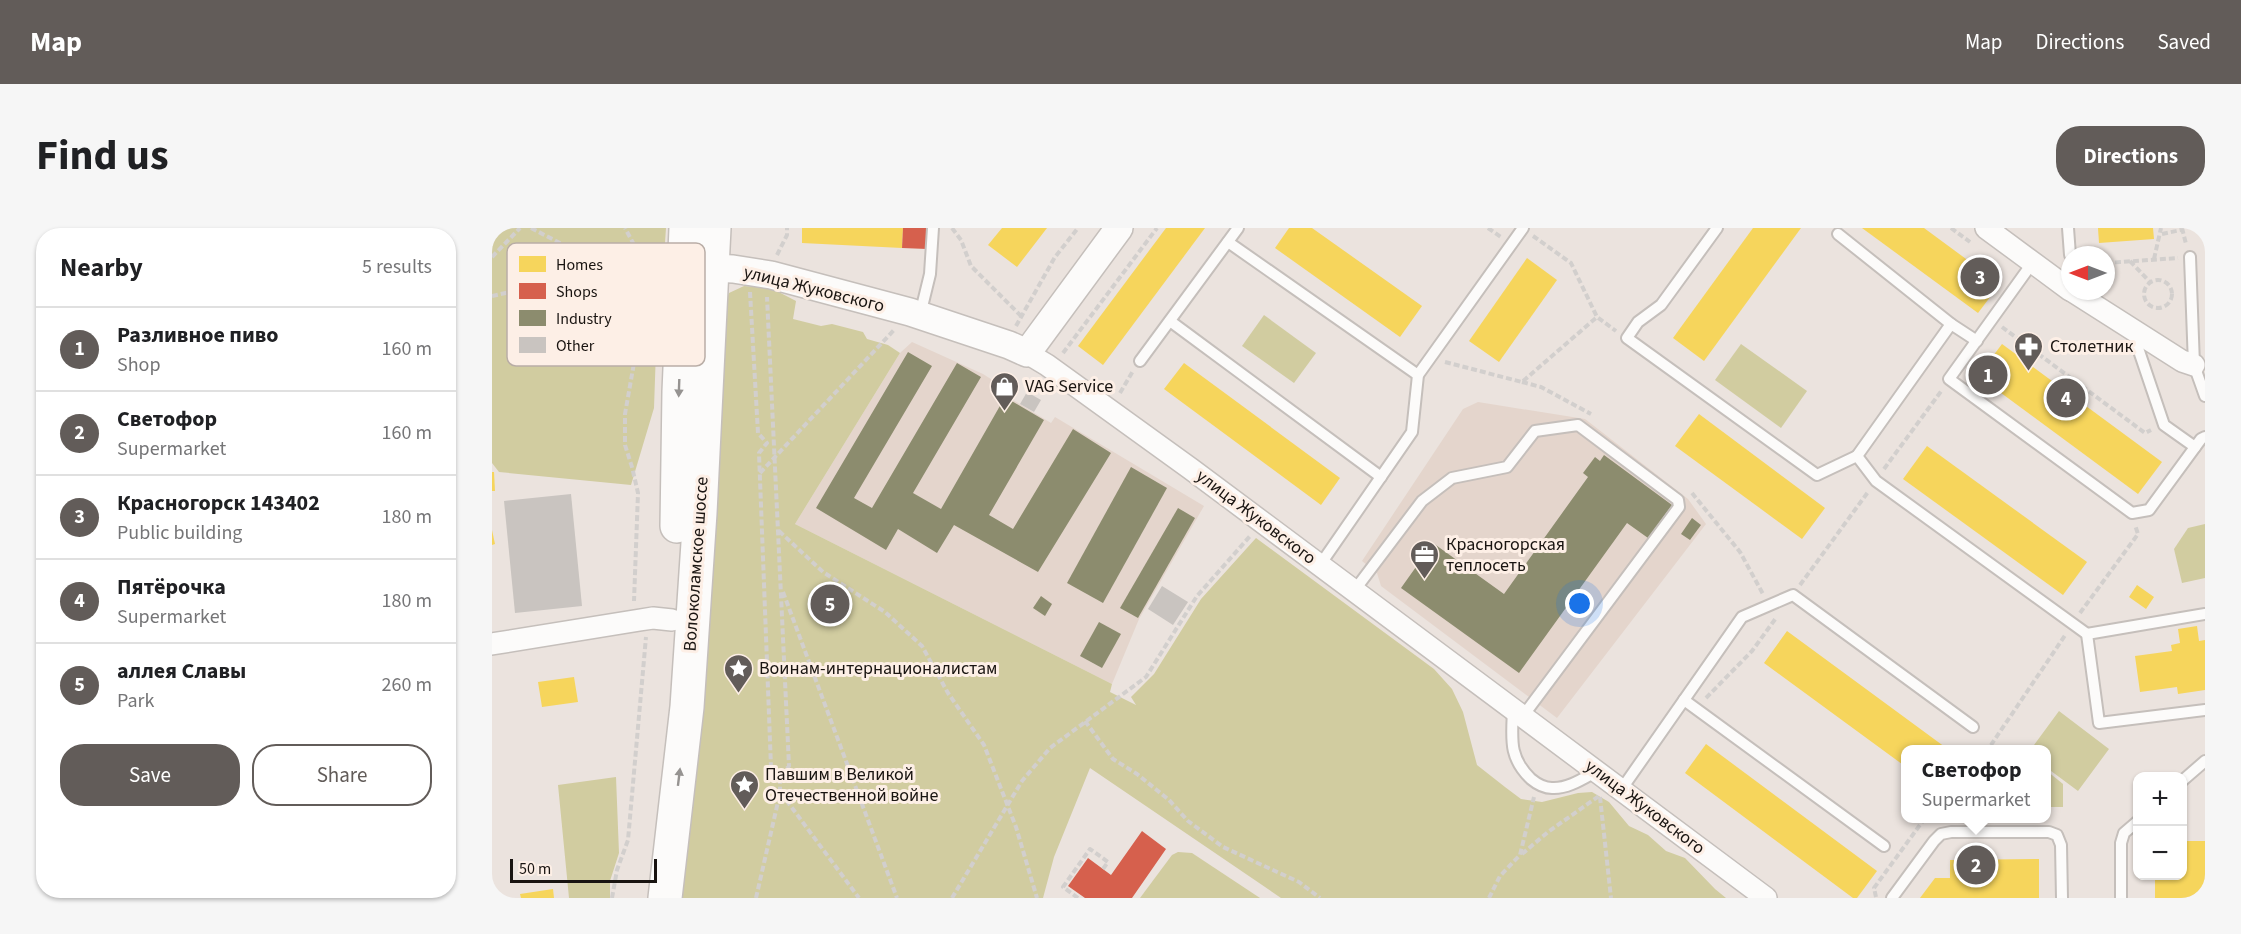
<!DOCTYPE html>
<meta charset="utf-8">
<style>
:root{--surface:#fff;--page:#f6f6f6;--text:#202124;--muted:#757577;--line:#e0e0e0;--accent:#625c59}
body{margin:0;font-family:"Source Sans 3",sans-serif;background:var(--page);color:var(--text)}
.controls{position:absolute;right:18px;bottom:18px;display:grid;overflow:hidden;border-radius:12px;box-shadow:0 2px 4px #0004}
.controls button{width:54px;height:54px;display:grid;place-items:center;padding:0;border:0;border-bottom:2px solid var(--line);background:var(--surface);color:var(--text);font:30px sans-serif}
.compass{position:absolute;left:1569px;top:18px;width:54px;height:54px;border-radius:50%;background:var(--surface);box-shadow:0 2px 4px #0004;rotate:270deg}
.scale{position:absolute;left:18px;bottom:15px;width:147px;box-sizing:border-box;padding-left:6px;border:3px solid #191411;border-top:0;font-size:16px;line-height:21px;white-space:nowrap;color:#191411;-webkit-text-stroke:4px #fdefe6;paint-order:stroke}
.you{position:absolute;left:1088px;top:376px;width:21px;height:21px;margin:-15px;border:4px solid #fff;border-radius:50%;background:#1a73e8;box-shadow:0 0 0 9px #1a73e833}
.badge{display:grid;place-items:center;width:39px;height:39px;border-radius:50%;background:var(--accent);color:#fff;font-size:20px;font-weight:700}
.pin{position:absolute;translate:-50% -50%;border:3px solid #fff;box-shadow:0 2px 6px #0006}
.popup{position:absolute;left:1409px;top:517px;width:150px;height:78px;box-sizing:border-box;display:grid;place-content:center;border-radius:12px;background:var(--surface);filter:drop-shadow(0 2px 4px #0005);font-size:20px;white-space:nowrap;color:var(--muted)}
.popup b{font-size:22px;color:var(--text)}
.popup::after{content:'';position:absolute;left:50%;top:100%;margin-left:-12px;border:12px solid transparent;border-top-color:var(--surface)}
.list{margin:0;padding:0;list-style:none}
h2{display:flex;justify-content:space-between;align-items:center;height:78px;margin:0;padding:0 24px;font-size:26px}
h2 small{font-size:20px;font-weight:400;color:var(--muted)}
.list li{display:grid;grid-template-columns:39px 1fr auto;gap:18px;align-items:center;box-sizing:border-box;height:84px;padding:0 24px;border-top:2px solid var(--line)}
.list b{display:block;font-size:22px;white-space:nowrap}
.list p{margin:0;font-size:20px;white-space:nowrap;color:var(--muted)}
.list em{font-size:20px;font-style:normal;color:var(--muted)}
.actions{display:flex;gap:12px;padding:18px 24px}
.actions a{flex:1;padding:14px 0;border:2px solid var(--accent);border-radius:24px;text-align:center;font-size:21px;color:var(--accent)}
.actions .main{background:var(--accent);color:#fff}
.map{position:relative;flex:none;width:1713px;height:670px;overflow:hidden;border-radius:24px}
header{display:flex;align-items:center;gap:36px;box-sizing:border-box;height:84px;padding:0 30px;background:var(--accent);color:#fff}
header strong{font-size:28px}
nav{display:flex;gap:33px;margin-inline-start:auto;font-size:21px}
.intro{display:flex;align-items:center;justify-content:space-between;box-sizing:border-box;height:144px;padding:0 36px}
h1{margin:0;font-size:42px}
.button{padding:15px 27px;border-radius:24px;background:var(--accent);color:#fff;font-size:21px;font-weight:700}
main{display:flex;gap:36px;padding:0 36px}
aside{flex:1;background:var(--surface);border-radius:24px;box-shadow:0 2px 4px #0004}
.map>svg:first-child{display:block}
</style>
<header>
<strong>Map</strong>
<nav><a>Map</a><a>Directions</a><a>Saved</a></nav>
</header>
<div class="intro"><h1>Find us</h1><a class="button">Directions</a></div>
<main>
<aside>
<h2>Nearby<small>5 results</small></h2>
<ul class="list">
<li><span class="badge">1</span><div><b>Разливное пиво</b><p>Shop</p></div><em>160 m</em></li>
<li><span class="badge">2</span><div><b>Светофор</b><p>Supermarket</p></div><em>160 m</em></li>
<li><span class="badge">3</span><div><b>Красногорск 143402</b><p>Public building</p></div><em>180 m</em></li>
<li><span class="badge">4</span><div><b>Пятёрочка</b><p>Supermarket</p></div><em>180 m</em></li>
<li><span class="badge">5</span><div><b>аллея Славы</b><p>Park</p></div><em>260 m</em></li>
</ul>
<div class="actions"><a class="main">Save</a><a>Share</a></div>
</aside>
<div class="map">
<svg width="1713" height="670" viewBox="0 0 1713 670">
<rect width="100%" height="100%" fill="#ebe3de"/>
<!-- built -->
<g fill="#e4d5cc">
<polygon points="420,114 491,146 513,160 511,166 559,195 563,189 712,278 647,391 620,456 303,296 408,125"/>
<polygon points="986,174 1093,191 1196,271 1214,296 1065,490 889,358 885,345 870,333 971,181"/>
</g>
<!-- green -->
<g fill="#d1cca0">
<polygon points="0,0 174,0 172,30 167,35 162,180 139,257 7,244 0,235"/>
<polygon points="252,58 279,60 304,73 301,91 329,98 340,96 371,104 375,111 396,117 408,125 303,296 620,456 618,464 644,477 639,469 662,446 709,371 764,310 942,441 960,461 971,484 985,537 1013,559 1029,571 1050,574 1086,565 1100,564 1117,574 1137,598 1156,607 1174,623 1193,630 1223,661 1234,670 789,670 598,540 562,629 551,670 188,670 233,74 237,65"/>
<polygon points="772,87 824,125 802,155 750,118"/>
<polygon points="1249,116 1315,163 1289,200 1223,152"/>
<polygon points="1713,296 1713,350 1690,355 1682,321 1696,300"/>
<polygon points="1567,483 1617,521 1586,563 1555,540 1555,522 1539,521"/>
<polygon points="1555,543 1571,556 1571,579 1555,579"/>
<polygon points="124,549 127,625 118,653 118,670 77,670 66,557"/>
<polygon points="686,624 700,625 768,670 648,670 680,627"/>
</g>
<!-- homes -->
<g fill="#f6d55c">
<polygon points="310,0 411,0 410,20 310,15"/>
<polygon points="510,0 555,0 525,39 496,17"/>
<polygon points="674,0 713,0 611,137 586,118"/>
<polygon points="797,0 820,0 930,78 908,109 783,20"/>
<polygon points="1261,0 1309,0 1212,133 1181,110"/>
<polygon points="1370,0 1432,0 1508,56 1486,85"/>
<polygon points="1606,0 1661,0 1662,11 1607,15"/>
<polygon points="1035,30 1065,52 1007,134 977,113"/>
<polygon points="1510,116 1670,234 1646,266 1486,148"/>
<polygon points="692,135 848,250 829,277 672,161"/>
<polygon points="1207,186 1333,280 1310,311 1183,218"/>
<polygon points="1435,218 1595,334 1571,367 1411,251"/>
<polygon points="0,244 2,244 3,263 0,263"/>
<polygon points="0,302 3,316 0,317"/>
<polygon points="1645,357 1662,369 1654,381 1637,369"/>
<polygon points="1705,398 1707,413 1713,412 1713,462 1686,466 1685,459 1648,464 1643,428 1680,423 1679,417 1688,415 1686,401"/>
<polygon points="1295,403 1359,450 1457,522 1414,522 1414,539 1272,435"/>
<polygon points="82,449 86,474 50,479 46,454"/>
<polygon points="1214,516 1385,643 1365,670 1361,670 1193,545"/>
<polygon points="1690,613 1713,613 1713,670 1663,670 1663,648 1690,648"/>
<polygon points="1547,631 1547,670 1428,670 1443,650 1458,650 1458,632"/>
<polygon points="61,661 62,670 29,670 28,666"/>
</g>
<!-- shops -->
<g fill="#d6604d">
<polygon points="411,0 435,0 435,21 410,20"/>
<polygon points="650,603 674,621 640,670 593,670 576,658 596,630 619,647"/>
</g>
<!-- industry -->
<g fill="#8c8c6e">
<polygon points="416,124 440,138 362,270 380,280 465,135 489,149 421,265 449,281 513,169 552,192 497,287 521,301 581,201 619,225 546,344 462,297 445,325 406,301 394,322 324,280"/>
<polygon points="1112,227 1180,277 1156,310 1135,295 1027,445 909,360 941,315 1012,366 1096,249 1091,245 1103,229 1108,233"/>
<polygon points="639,239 675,260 611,375 575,355"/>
<polygon points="686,280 703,290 646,390 628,380"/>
<polygon points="1200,290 1209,297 1198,312 1189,306"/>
<polygon points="549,368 560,376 553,388 541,380"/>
<polygon points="607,394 629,406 610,440 588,428"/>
</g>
<!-- building -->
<g fill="#c9c4c0">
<polygon points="535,164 549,172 542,184 528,176"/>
<polygon points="79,266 90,378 23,385 12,273"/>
<polygon points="670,358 696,374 681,397 656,381"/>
</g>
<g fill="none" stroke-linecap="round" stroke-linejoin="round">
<defs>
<g id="service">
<polyline points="1225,0 1169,77 1146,94 1135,110 1325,247 1365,228"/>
<polyline points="1576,0 1578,27"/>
<polyline points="1346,6 1459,96"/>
<polyline points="736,14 926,147"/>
<polyline points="1698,29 1702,137 1713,168"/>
<polyline points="1541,34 1457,151 1640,285 1657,282 1709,211 1713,209"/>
<polyline points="428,87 438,46 441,0"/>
<polyline points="678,93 889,249"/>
<polyline points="1651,107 1645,117 1672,197 1703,219"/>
<polyline points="1485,113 1459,96 1365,228 1384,253 1595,406"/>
<polyline points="648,133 746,0"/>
<polyline points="828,337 920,204 926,147 1031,0"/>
<polyline points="862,363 930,273 960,250 1015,239 1043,203 1086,197 1186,272 1187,279 1031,488"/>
<polyline points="1713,386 1595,406 1607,495 1713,482"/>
<polyline points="1192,472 1392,618"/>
<path d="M1021 481C1020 510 1016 529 1039 551 1045 556 1053 560 1060 560 1076 561 1092 550 1105 543"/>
<polyline points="1690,553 1713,533"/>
<polyline points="1129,562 1250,389 1301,367 1481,499"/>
<polyline points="1400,670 1442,613 1449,606 1459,604 1557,604 1565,607 1569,617 1570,670"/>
<polyline points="1629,670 1629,615 1632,605 1646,593"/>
</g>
<g id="minor">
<polyline points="1494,0 1578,62"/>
<polyline points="1580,63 1690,133 1702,137"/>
<polyline points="535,125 555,137 699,241 1274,670"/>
<polyline points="0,416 148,392 161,390 180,392"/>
</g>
<polyline id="tertiary" points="199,39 241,41 279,47 418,84 517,117 535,125 627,0"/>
<g id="primary">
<polyline points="185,298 187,164 194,0"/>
<polyline points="173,670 195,479 208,285 222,0"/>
</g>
</defs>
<!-- service casing -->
<use href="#service" stroke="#c5bfbb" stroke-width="14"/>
<!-- minor casing -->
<use href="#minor" stroke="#c5bfbb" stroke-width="24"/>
<!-- tertiary casing -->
<use href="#tertiary" stroke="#c5bfbb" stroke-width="30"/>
<!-- primary casing -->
<use href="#primary" stroke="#c5bfbb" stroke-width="36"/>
<!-- path -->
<g stroke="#d2cfcd" stroke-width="4" stroke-dasharray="6 3" stroke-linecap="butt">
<polyline points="39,0 118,41"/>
<polyline points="460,0 469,12 479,38 529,88"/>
<polyline points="996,0 1009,9"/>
<polyline points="1459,0 1478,14"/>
<polyline points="1690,0 1694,16"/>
<polyline points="1670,6 1689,2"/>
<polyline points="1041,8 1079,35 1105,89 1124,103"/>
<polyline points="285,27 295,7 295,0"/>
<polyline points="0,29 28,0"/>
<polyline points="1662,31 1669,0"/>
<polyline points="1638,33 1658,54"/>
<polyline points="1614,35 1686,30"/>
<polyline points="132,39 145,118 133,186 133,217 140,239 146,265 142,373"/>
<circle cx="1666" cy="66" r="14"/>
<polyline points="258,64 266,205 275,215 267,225 279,539 288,548"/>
<polyline points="0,68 148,35 147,26 133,0"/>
<polyline points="524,98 563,29 586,0"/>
<polyline points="1510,99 1653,205 1659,202"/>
<polyline points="571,125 665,0"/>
<polyline points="953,134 1030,154 1105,89"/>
<polyline points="1030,154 1049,159 1099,186"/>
<polyline points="628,165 641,143"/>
<polyline points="1392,241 1450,162"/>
<polyline points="268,245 402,102"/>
<polyline points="1200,265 1248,324 1271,366"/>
<polyline points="287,303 331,344 393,384 430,418 456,465 492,517 524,599 545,670"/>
<polyline points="1308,357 1376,264"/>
<polyline points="291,364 405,670"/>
<polyline points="1588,385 1646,306 1643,297"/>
<polyline points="1214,470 1260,423 1284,390"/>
<polyline points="593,493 621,531 645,546 677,572 696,593 731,619 807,654 828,670"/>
<polyline points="1491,522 1499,517 1574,406"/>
<polyline points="289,565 367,670"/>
<polyline points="1108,569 1119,670"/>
<polyline points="1030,626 1056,604 1107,568"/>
<polyline points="1384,669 1382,660 1433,590"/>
<polyline points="120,670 125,642 136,612 154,409"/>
<polyline points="264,670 288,565 288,548 297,538 275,69"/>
<polyline points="460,670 530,553 558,520 654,449 705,368 759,307"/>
<polyline points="586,670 571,659 598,621 616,634 611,641"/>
<polyline points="997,670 1008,648 1028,627 1042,569"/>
</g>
<!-- service -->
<use href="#service" stroke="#fcfbfa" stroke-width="10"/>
<!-- minor -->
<use href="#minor" stroke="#fcfbfa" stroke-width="21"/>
<!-- tertiary -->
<use href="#tertiary" stroke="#fcfbfa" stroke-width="27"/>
<!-- primary -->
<use href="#primary" stroke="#fcfbfa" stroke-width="33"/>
</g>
<!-- one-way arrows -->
<defs><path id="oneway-solid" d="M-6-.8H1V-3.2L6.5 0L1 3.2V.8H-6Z" transform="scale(1.5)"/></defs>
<g fill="#969391">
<use href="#oneway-solid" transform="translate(187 160) rotate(92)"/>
<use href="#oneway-solid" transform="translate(187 549) rotate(-83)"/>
</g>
<!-- icons -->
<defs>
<symbol id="pharmacy-pin" viewBox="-11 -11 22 30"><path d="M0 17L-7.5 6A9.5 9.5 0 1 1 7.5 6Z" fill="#625c59" stroke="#fdefe6"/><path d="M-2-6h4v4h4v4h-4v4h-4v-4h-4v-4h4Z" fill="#fff"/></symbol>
<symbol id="shop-pin" viewBox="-11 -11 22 30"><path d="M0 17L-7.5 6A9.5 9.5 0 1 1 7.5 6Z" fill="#625c59" stroke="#fdefe6"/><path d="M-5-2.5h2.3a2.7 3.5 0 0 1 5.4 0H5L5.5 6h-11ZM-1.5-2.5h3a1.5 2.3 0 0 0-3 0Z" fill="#fff"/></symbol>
<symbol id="office-pin" viewBox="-11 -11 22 30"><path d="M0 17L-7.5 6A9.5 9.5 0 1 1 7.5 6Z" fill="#625c59" stroke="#fdefe6"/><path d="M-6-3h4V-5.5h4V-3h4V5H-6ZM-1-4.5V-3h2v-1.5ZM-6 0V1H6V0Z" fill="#fff"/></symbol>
<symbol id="sight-pin" viewBox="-11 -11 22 30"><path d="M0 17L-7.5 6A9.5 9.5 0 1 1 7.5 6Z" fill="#625c59" stroke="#fdefe6"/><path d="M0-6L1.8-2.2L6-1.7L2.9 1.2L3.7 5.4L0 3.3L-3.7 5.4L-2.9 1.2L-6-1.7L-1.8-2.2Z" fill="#fff"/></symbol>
</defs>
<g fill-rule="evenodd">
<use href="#pharmacy-pin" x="1520" y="102" width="33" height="45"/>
<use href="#shop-pin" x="496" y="142" width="33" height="45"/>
<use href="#office-pin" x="916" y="310" width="33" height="45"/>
<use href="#sight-pin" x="230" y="424" width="33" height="45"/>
<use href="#sight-pin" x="236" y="540" width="33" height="45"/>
</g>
<g text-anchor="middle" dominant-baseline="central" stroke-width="6" stroke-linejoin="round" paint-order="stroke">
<!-- street labels -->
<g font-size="18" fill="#191411" stroke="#fdefe6">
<text transform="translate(322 61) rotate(14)">улица Жуковского</text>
<text transform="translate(764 289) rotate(37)">улица Жуковского</text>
<text transform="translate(204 336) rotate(-86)">Волоколамское шоссе</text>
<text transform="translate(1153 579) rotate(37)">улица Жуковского</text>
</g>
<!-- poi labels -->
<g font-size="18" fill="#191411" stroke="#fdefe6" text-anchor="start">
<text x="1558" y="118">Столетник</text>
<text x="533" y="158">VAG Service</text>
<text x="954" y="316">Красногорская<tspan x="954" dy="21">теплосеть</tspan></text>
<text x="267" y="440">Воинам-интернационалистам</text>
<text x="273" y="546">Павшим в Великой<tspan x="273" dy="21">Отечественной войне</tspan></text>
</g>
</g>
<!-- legend -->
<rect x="15" y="15" width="198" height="123" rx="9" fill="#fdefe6" stroke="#b9ada6" stroke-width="1.5"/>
<rect x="27" y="28" width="27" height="16" fill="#f6d55c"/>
<rect x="27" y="55" width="27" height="16" fill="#d6604d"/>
<rect x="27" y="82" width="27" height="16" fill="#8c8c6e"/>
<rect x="27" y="109" width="27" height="16" fill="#c9c4c0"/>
<g font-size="16" fill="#191411">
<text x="64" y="42">Homes</text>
<text x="64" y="69">Shops</text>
<text x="64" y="96">Industry</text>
<text x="64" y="123">Other</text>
</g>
</svg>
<div class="controls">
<button>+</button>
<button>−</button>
</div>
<svg class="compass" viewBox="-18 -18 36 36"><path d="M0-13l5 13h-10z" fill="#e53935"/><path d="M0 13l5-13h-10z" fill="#757577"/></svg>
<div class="scale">50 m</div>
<div class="you"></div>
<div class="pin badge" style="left:1496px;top:147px">1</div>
<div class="pin badge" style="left:1484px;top:637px">2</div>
<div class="popup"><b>Светофор</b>Supermarket</div>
<div class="pin badge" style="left:1488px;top:49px">3</div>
<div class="pin badge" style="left:1574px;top:170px">4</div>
<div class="pin badge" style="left:338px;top:376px">5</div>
</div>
</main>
